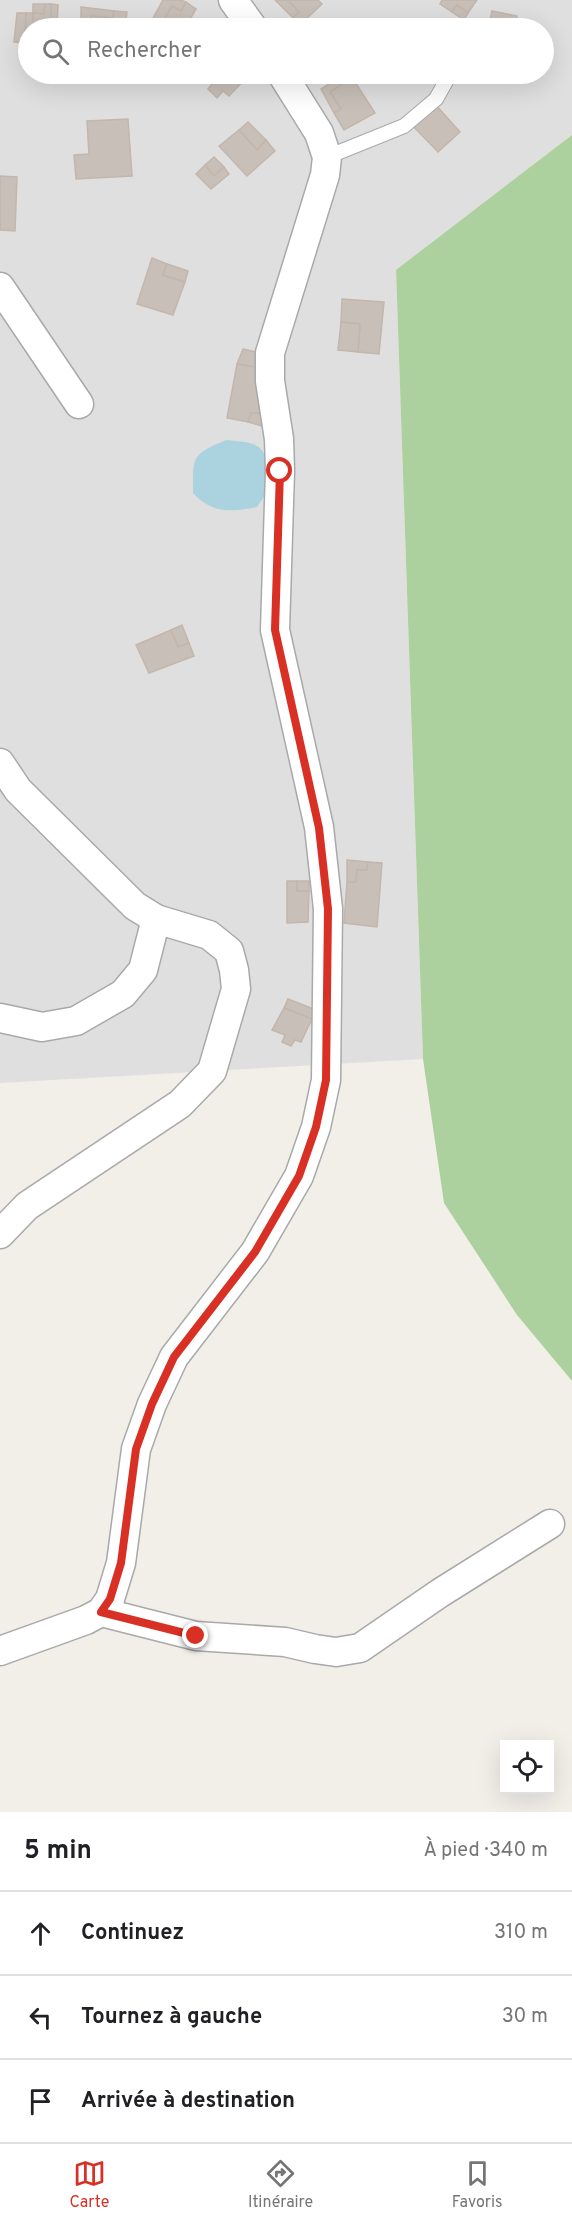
<!DOCTYPE html>
<html lang="fr">
<meta charset="utf-8">
<style>
:root{--surface:#fff;--page:#f2f2f2;--text:#202124;--muted:#757577;--line:#e0e0e0;--accent:#d93025}
body{margin:0;font-family:Overpass,sans-serif;background:var(--page);color:var(--text)}
.controls{position:absolute;right:18px;bottom:18px;display:grid;overflow:hidden;border-radius:0px;box-shadow:0 6px 24px #0002}
.controls button{width:54px;height:54px;display:grid;place-items:center;padding:0;border:0;border-bottom:2px solid var(--line);background:var(--surface);color:var(--text);font:30px sans-serif}
.stop{position:absolute;width:18px;height:18px;margin:-14px;border:4px solid #d93025;border-radius:50%;background:#fff}
.stop.end{background:#d93025;border-color:#fff;box-shadow:0 2px 6px #0008}
.list{margin:0;padding:0;list-style:none}
h2{display:flex;justify-content:space-between;align-items:center;height:78px;margin:0;padding:0 24px;font-size:26px}
h2 small{font-size:20px;font-weight:400;color:var(--muted)}
.list li{display:grid;grid-template-columns:39px 1fr auto;gap:18px;align-items:center;box-sizing:border-box;height:84px;padding:0 24px;border-top:2px solid var(--line)}
.list b{display:block;font-size:22px;white-space:nowrap}
.list em{font-size:20px;font-style:normal;color:var(--muted)}
.icon{flex:none;width:33px;height:33px;fill:none;stroke:currentColor;stroke-width:2;stroke-linecap:round;stroke-linejoin:round}
.map{position:relative;flex:none;width:572px;height:1812px;overflow:hidden}
.search{position:absolute;background:var(--surface);box-shadow:0 6px 24px #0002;left:18px;right:18px;top:18px;height:66px;display:flex;align-items:center;gap:15px;box-sizing:border-box;padding:0 21px;border-radius:33px;color:var(--muted);font-size:22px}
.sheet{height:330px;background:var(--surface)}
nav{display:flex;justify-content:space-around;align-items:center;box-sizing:border-box;height:84px;border-top:2px solid var(--line);background:var(--surface);font-size:16px;color:var(--muted)}
nav a{display:grid;justify-items:center;gap:3px}
nav .on{color:var(--accent)}
.map>svg:first-child{display:block}
</style>
<div class="map">
<svg width="572" height="1812" viewBox="0 0 572 1812">
<rect width="100%" height="100%" fill="#f2efe9"/>
<!-- residential -->
<path fill="#e0dfdf" fill-rule="evenodd" d="M0 0H572V135L396 271 423 1059 0 1083ZM28 28H544V74H28Z"/>
<!-- forest -->
<polygon fill="#add19e" points="572,135 572,1381 517,1315 444,1203 423,1059 396,270"/>
<!-- water -->
<path fill="#aad3df" d="M226 440C266 443 262 446 274 482L257 507C230 512 213 514 193 493 193 456 191 455 226 440Z"/>
<!-- building -->
<g fill="#c7bfb8" stroke="#c4b6ab" stroke-width="1.5">
<polygon points="163,0 180,0 186,2 181,11 172,6 161,25 152,20"/>
<polygon points="275,0 288,0 299,12 293,18"/>
<polygon points="288,0 318,0 322,4 300,25 293,18 299,12"/>
<polygon points="442,0 477,0 468,13 457,5 452,12 440,4"/>
<polygon points="186,2 196,9 185,28 147,28 152,20 161,25 172,6 181,11"/>
<polygon points="33,4 45,4 44,14 33,13"/>
<polygon points="45,4 51,4 52,28 33,28 33,13 44,14"/>
<polygon points="51,4 58,5 57,28 52,28"/>
<polygon points="457,5 468,13 464,20 452,12"/>
<polygon points="81,7 114,11 113,18 91,16 88,28 81,28"/>
<polygon points="114,11 127,12 125,28 88,28 91,16 113,18"/>
<polygon points="492,11 517,16 515,28 474,28 476,22 489,25"/>
<polygon points="17,13 26,13 25,43 14,42"/>
<polygon points="26,13 33,13 33,28 28,28 28,37 25,37"/>
<polygon points="214,74 244,74 247,77 229,96 223,91 217,98 208,89 218,77"/>
<polygon points="346,74 350,74 375,113 344,130 334,113 341,109 330,92 344,83 340,77"/>
<polygon points="340,77 344,83 330,92 341,109 334,113 321,89"/>
<polygon points="435,104 460,132 438,152 412,125"/>
<polygon points="128,119 132,176 76,179 74,155 89,154 87,121"/>
<polygon points="248,122 266,140 257,150 239,130"/>
<polygon points="239,130 257,150 266,140 275,151 247,176 219,146"/>
<polygon points="214,157 224,167 214,176 205,165"/>
<polygon points="205,165 214,176 224,167 229,174 211,189 196,174"/>
<polygon points="0,176 17,177 15,231 0,230"/>
<polygon points="152,258 167,264 163,275 185,282 173,315 137,304"/>
<polygon points="167,264 188,271 185,282 163,275"/>
<polygon points="342,299 384,302 379,354 358,352 360,324 341,322"/>
<polygon points="341,322 360,324 358,352 338,350"/>
<polygon points="243,349 274,356 271,370 237,364"/>
<polygon points="237,364 278,371 266,382 260,413 251,413 248,422 227,418"/>
<polygon points="266,382 266,427 248,422 251,413 260,413"/>
<polygon points="182,625 189,643 178,647 171,630"/>
<polygon points="171,630 178,647 189,643 194,656 149,673 136,645"/>
<polygon points="347,860 368,862 367,870 357,870 356,882 347,882"/>
<polygon points="368,862 382,863 377,927 344,923 347,882 356,882 357,870 367,870"/>
<polygon points="287,881 297,881 297,891 309,891 308,922 287,923"/>
<rect x="297" y="881" width="12" height="10"/>
<polygon points="288,999 316,1010 312,1019 284,1008"/>
<polygon points="284,1008 312,1019 301,1042 295,1040 291,1046 282,1042 285,1035 272,1030"/>
</g>
<g fill="none" stroke-linecap="round" stroke-linejoin="round">
<defs>
<polyline id="lane" points="327,157 404,126 436,99 450,74"/>
<g id="street">
<polyline points="233,0 253,28"/>
<polyline points="0,287 79,404"/>
<polyline points="0,763 18,790 135,906 156,919 209,935 229,951 234,970 236,989 212,1071 180,1104 27,1206 0,1234"/>
<polyline points="0,1018 42,1027 76,1021 123,994 143,970 156,919"/>
<polyline points="101,1612 196,1636 285,1642 315,1649 336,1652 360,1648 440,1593 550,1524"/>
<polyline points="0,1651 86,1620 101,1612 110,1599 121,1563 136,1449 152,1404 174,1357 255,1252 299,1176 316,1127 326,1080 328,909 319,827 275,630 280,471 279,439 270,381 270,353 325,175 327,157 319,133 282,74"/>
</g>
</defs>
<!-- lane casing -->
<use href="#lane" stroke="#a9a9a9" stroke-width="16"/>
<!-- street casing -->
<use href="#street" stroke="#a9a9a9" stroke-width="31"/>
<!-- lane -->
<use href="#lane" stroke="#fff" stroke-width="14"/>
<!-- street -->
<use href="#street" stroke="#fff" stroke-width="28"/>
</g>
<g fill="none" stroke-linecap="round" stroke-linejoin="round">
<!-- route -->
<polyline stroke="#d93025" stroke-width="8" points="196,1636 101,1612 110,1599 121,1563 136,1449 152,1404 174,1357 255,1252 299,1176 316,1127 326,1080 328,909 319,828 275,630 280,471"/>
</g>
</svg>
<div class="controls">
<button><svg class="icon" aria-label="locate" viewBox="0 0 24 24"><circle cx="12" cy="12" r="6"/><path d="M12 2v4M12 18v4M2 12h4M18 12h4"/></svg></button>
</div>
<div class="stop" style="left:280px;top:471px"></div>
<div class="stop end" style="left:196px;top:1636px"></div>
<div class="search"><svg class="icon" aria-label="search" viewBox="0 0 24 24"><circle cx="10" cy="10" r="6"/><path d="M15 15l6 6"/></svg>Rechercher</div>
</div>
<section class="sheet">
<h2>5 min<small>À pied · 340 m</small></h2>
<ul class="list">
<li><svg class="icon" aria-label="ahead" viewBox="0 0 24 24"><path d="M12 20V5M6 11l6-6 6 6"/></svg><div><b>Continuez</b></div><em>310 m</em></li>
<li><svg class="icon" aria-label="left" viewBox="0 0 24 24"><path d="M17 20v-9H6M10 6l-5 5 5 5"/></svg><div><b>Tournez à gauche</b></div><em>30 m</em></li>
<li><svg class="icon" aria-label="arrive" viewBox="0 0 24 24"><path d="M6 21V4h12l-3 4 3 4H6"/></svg><div><b>Arrivée à destination</b></div></li>
</ul>
</section>
<nav>
<a class="on"><svg class="icon" aria-label="map" viewBox="0 0 24 24"><path d="M3 6l6-2 6 2 6-2v14l-6 2-6-2-6 2zM9 4v14M15 6v14"/></svg>Carte</a>
<a><svg class="icon" aria-label="directions" viewBox="0 0 24 24"><path d="M12 3l9 9-9 9-9-9zM9 14v-3h6M13 9l2 2-2 2"/></svg>Itinéraire</a>
<a><svg class="icon" aria-label="saved" viewBox="0 0 24 24"><path d="M7 4h10v16l-5-4-5 4z"/></svg>Favoris</a>
</nav>
